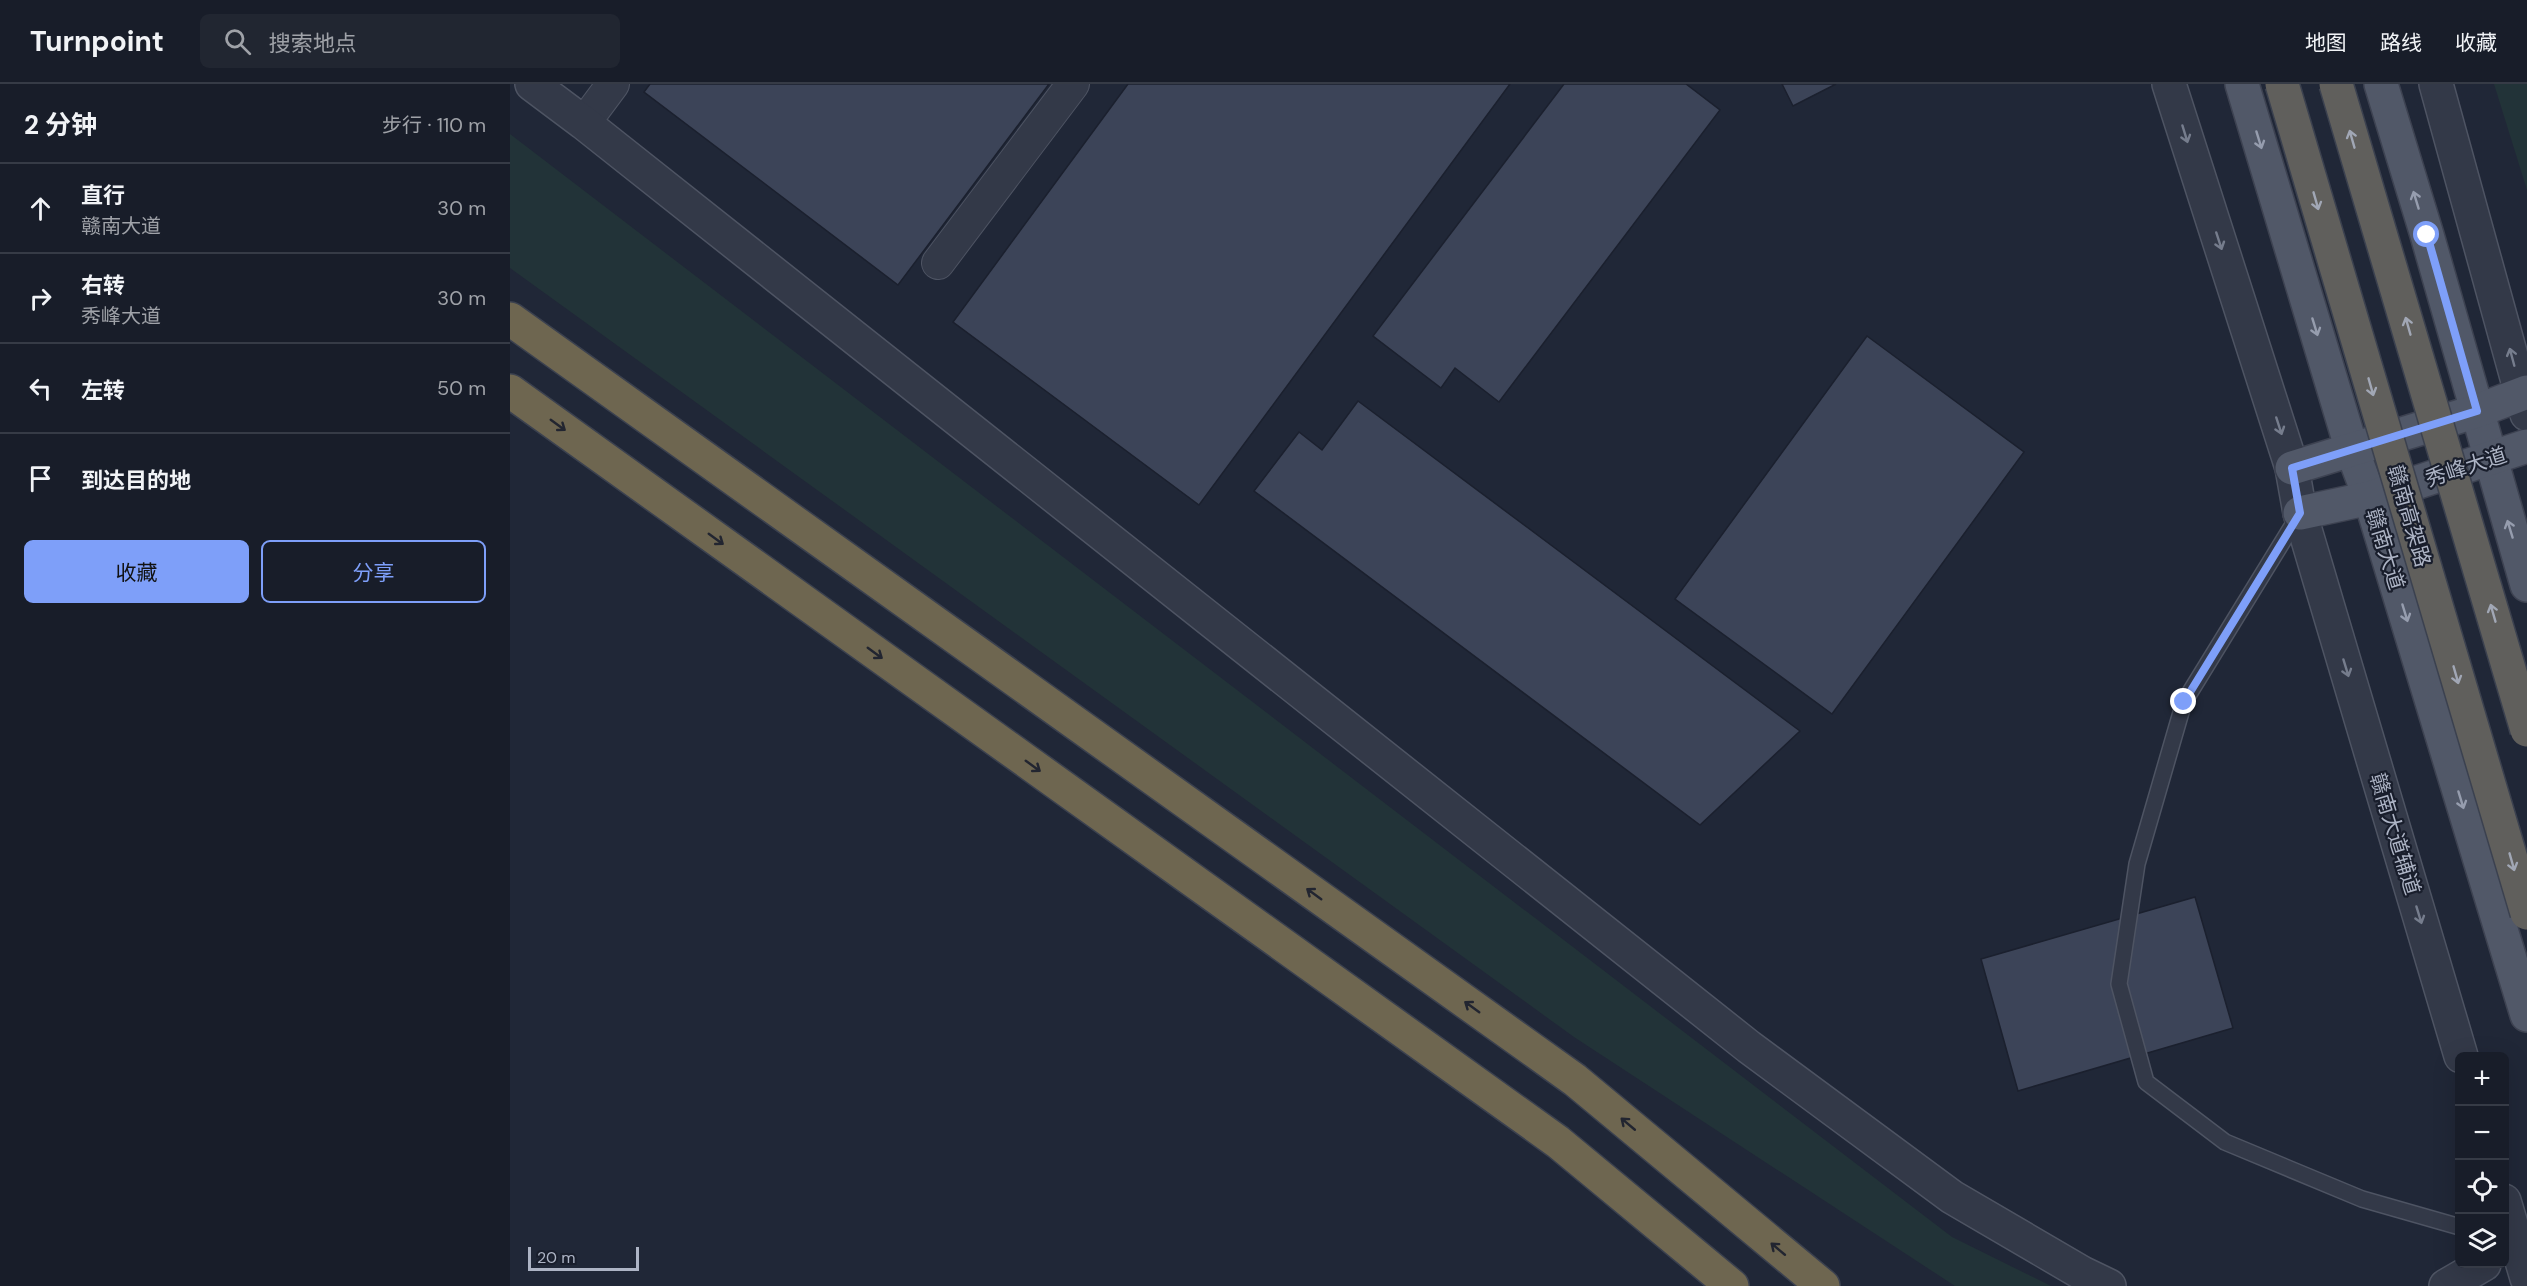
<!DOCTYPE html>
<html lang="zh">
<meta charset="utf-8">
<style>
:root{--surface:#181d29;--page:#212631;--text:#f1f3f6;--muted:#9fa2a8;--line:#363b46;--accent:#7e9ff9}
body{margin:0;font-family:"DM Sans","Noto Sans SC",sans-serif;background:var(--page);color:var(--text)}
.controls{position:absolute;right:18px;bottom:18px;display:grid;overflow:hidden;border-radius:9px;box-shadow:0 6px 24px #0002}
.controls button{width:54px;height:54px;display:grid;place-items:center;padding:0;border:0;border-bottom:2px solid var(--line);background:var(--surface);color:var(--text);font:30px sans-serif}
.scale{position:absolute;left:18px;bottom:15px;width:111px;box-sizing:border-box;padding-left:6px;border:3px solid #adb4c5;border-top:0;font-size:16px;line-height:21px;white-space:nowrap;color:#adb4c5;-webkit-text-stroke:4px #191e2c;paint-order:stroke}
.stop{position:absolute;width:18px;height:18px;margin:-14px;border:4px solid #7e9ff9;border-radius:50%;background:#fff}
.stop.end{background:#7e9ff9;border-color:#fff;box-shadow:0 2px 6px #0008}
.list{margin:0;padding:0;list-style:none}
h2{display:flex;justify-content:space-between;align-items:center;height:78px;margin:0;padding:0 24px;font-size:26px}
h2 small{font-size:20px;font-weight:400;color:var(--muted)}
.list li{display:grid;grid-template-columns:39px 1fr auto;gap:18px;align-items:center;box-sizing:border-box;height:90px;padding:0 24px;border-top:2px solid var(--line)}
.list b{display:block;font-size:22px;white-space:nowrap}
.list p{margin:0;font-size:20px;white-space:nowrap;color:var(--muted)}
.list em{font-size:20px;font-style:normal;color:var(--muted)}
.actions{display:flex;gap:12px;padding:18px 24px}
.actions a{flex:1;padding:14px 0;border:2px solid var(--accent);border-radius:9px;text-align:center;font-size:21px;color:var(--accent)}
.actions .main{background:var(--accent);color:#111}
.icon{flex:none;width:33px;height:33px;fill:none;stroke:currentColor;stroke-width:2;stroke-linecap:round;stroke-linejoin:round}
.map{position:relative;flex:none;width:2017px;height:1202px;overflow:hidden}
header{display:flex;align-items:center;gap:36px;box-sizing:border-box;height:84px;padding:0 30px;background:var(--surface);border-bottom:2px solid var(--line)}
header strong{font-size:28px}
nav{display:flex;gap:33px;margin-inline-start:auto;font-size:21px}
.search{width:420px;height:54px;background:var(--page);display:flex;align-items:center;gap:15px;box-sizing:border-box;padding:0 21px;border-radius:9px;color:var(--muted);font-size:22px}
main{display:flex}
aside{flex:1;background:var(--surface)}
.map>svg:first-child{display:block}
</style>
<header>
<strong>Turnpoint</strong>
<div class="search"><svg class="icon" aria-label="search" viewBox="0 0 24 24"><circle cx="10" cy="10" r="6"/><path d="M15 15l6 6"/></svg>搜索地点</div>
<nav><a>地图</a><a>路线</a><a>收藏</a></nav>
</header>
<main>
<aside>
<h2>2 分钟<small>步行 · 110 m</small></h2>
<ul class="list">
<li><svg class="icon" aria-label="ahead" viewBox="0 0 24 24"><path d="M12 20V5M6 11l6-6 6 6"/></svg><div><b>直行</b><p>赣南大道</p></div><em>30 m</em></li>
<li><svg class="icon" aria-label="right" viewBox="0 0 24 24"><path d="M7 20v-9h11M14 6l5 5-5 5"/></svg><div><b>右转</b><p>秀峰大道</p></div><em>30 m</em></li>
<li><svg class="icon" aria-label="left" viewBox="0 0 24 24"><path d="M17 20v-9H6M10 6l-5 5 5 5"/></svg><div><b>左转</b></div><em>50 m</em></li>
<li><svg class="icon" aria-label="arrive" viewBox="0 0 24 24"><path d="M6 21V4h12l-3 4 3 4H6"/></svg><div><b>到达目的地</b></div></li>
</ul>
<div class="actions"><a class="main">收藏</a><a>分享</a></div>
</aside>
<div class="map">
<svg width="2017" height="1202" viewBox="0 0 2017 1202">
<rect width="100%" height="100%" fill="#202737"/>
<!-- green -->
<g fill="#223338">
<polygon points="1984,0 2017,0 2017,106"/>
<polygon points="0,50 1442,1153 1541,1202 1445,1202 1064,953 0,184"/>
</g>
<!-- building -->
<g fill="#3c4458" stroke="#1b202e" stroke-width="1.5">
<polygon points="140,0 539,0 388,201 134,8"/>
<polygon points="618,0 1000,0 689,421 443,238"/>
<polygon points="1054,0 1176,0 1210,26 989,318 945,284 931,304 863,252"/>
<polygon points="1272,0 1326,0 1283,22"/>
<polygon points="1357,252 1514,368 1322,630 1165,515"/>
<polygon points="848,317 1290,647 1190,741 744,407 789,348 812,366"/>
<polygon points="1685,813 1723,944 1508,1007 1471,875"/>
</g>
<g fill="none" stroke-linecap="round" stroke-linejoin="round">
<defs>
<polyline id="service" points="1789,431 1674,618 1627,780 1609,900 1636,998 1715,1058 1852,1115 1950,1143"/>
<g id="minor">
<polyline points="74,39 103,0"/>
<polyline points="428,179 563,0"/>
</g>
<g id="tertiary">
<polyline points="22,0 74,39 1239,963 1442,1113 1572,1189 1599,1202"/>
<polyline points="1659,0 1782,384 1790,429 1951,972"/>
<polyline points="1926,0 2017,330"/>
<polyline points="1994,1117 2017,1194"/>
<polyline points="1936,1202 1974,1180"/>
</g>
<g id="primary">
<polyline points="1732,0 1842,366 1860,414 2017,931"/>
<polyline points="1871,0 1917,151 2017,501"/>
<polyline points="1782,384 1967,327 2017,308"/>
<polyline points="1790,429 1860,414 2017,362"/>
</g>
<g id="motorway">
<polyline points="0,235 1065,996 1313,1202"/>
<polyline points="0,307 1048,1058 1222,1202"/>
</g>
</defs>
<!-- service casing -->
<use href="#service" stroke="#4e5463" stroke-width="18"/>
<!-- minor casing -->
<use href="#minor" stroke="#4e5463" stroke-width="34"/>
<!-- tertiary casing -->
<use href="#tertiary" stroke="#4e5463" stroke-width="36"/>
<!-- primary casing -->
<use href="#primary" stroke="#3d4251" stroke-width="36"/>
<!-- motorway casing -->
<use href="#motorway" stroke="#3b414f" stroke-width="36"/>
<!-- service -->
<use href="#service" stroke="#333948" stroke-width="15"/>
<!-- minor -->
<use href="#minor" stroke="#333948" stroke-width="32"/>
<!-- tertiary -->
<use href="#tertiary" stroke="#333948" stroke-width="33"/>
<!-- primary -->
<use href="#primary" stroke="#515868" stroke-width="33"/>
<!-- motorway -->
<use href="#motorway" stroke="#6e6650" stroke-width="33"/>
<defs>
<g id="trunk-bridge">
<polyline points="1772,0 2017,829"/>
<polyline points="1826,0 2017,646"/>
</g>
</defs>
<!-- trunk-bridge casing -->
<use href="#trunk-bridge" stroke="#3b414f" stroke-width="36" stroke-linecap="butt"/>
<!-- trunk-bridge -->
<use href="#trunk-bridge" stroke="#605f5c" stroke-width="33"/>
</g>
<!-- one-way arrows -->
<defs><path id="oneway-shaft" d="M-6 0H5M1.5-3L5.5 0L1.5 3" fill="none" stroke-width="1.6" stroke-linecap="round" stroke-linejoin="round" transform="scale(1.5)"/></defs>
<g stroke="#767d8d">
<use href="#oneway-shaft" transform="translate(1675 50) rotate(73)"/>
<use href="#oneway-shaft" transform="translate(1709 157) rotate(72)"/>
<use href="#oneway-shaft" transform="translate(2002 273) rotate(-105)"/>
<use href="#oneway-shaft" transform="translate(1769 342) rotate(72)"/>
<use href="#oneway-shaft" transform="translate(1836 584) rotate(73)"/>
<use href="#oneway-shaft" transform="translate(1909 831) rotate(73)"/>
</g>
<g stroke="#a1a7b5">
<use href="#oneway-shaft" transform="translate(1842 55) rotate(-106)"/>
<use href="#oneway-shaft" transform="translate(1806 117) rotate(74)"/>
<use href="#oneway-shaft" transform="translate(1898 242) rotate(-106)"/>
<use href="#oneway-shaft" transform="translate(1861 303) rotate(74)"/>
<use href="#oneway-shaft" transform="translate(1983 529) rotate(-106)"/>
<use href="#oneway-shaft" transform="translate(1946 591) rotate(74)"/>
<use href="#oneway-shaft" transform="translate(2002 778) rotate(74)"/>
</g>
<g stroke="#969dae">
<use href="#oneway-shaft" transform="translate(1749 56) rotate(73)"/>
<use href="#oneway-shaft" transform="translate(1906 116) rotate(-107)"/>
<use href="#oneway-shaft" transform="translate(1805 243) rotate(73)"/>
<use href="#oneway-shaft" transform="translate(2000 445) rotate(-107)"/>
<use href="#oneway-shaft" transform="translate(1895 529) rotate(73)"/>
<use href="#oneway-shaft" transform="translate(1951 716) rotate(73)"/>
</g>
<g stroke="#222530">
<use href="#oneway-shaft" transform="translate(48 341) rotate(36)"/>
<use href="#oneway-shaft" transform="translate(206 455) rotate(36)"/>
<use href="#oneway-shaft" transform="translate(365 569) rotate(36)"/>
<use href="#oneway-shaft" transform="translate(523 682) rotate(36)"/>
<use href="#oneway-shaft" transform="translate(804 810) rotate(-144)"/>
<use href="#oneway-shaft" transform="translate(962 923) rotate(-144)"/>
<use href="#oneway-shaft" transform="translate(1118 1040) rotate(-140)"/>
<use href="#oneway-shaft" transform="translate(1268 1165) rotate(-140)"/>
</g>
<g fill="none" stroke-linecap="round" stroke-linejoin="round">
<!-- route -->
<polyline stroke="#7e9ff9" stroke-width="8" points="1674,618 1790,429 1782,384 1967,327 1917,151"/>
</g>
<g text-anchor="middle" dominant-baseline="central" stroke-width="4.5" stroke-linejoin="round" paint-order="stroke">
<!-- street labels -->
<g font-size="21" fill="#adb4c5" stroke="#191e2c">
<text transform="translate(1956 383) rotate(-18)">秀峰大道</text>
<text transform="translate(1899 432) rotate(74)">赣南高架路</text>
<text transform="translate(1875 465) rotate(73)">赣南大道</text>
<text transform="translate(1885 750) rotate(73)">赣南大道辅道</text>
</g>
</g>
</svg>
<div class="controls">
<button>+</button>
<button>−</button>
<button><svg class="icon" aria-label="locate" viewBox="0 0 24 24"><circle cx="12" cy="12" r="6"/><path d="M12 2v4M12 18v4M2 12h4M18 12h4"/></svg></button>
<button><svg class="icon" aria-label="layers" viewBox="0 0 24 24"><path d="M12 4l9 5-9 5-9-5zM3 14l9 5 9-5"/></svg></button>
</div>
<div class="scale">20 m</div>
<div class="stop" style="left:1917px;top:151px"></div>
<div class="stop end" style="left:1674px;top:618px"></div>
</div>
</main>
